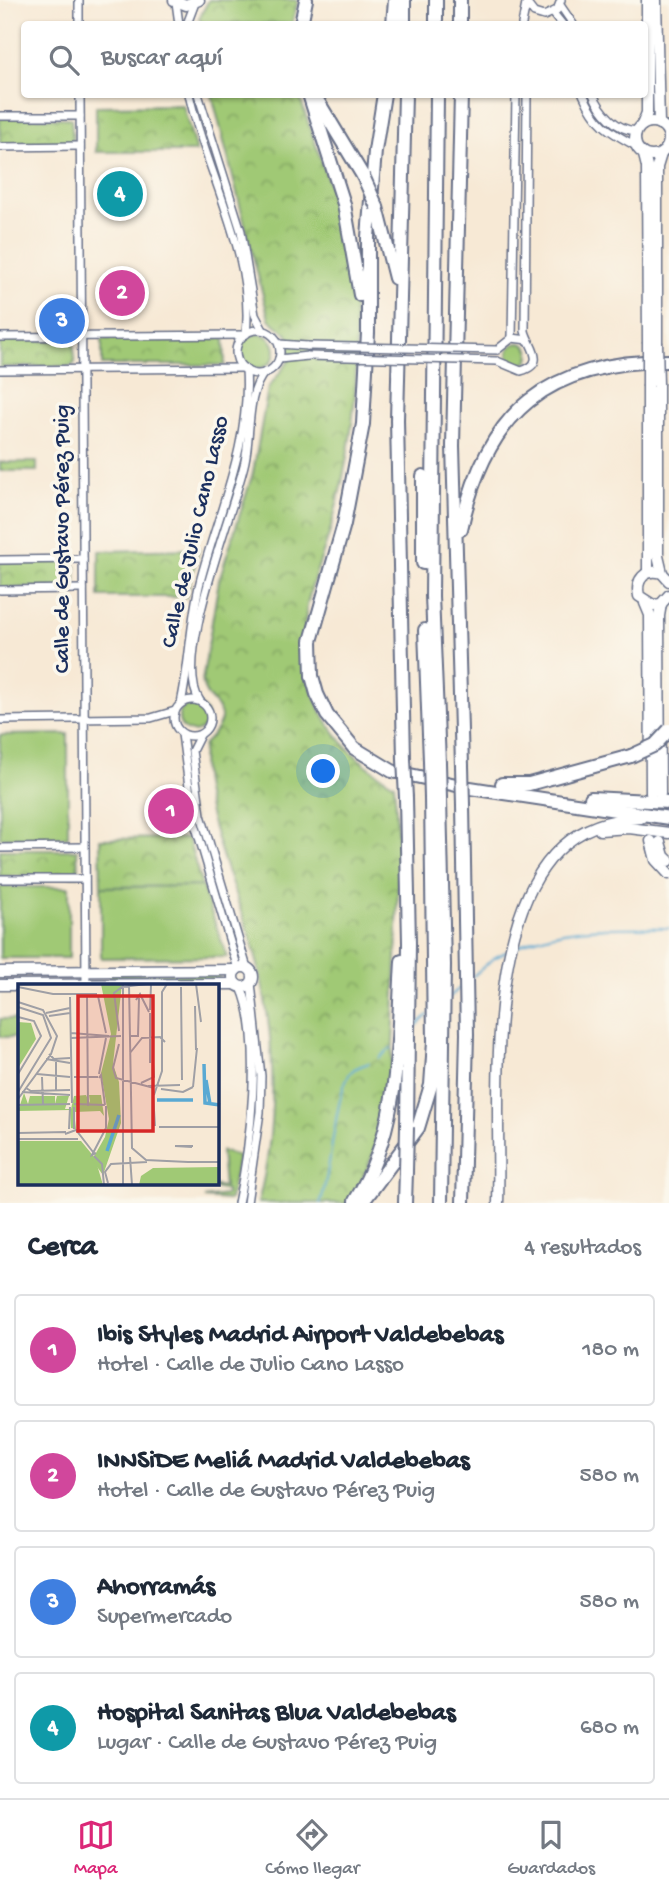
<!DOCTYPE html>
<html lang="es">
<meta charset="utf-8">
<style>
:root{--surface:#fff;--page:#f6f6f7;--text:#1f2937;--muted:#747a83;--line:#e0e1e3;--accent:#db2777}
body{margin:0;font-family:"Gochi Hand",sans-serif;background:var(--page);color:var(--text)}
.you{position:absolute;left:324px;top:772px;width:24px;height:24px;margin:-18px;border:5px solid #fff;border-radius:50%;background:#1a73e8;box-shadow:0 0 0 10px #1a73e833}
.badge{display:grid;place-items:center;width:46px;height:46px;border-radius:50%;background:var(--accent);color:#fff;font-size:23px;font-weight:700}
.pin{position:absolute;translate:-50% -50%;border:4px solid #fff;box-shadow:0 2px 7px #0006}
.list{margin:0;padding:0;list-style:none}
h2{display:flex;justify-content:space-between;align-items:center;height:91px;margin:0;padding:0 28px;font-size:30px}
h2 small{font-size:23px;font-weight:400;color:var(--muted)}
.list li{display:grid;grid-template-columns:46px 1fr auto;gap:21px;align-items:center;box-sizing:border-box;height:112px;margin:0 14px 14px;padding:0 14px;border:2px solid var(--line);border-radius:7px}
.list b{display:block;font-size:26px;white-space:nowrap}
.list p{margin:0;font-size:23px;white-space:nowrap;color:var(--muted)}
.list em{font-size:23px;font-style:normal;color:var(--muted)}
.icon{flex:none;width:38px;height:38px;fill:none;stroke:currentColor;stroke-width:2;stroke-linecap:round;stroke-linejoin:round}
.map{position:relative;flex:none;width:669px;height:1203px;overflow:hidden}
.search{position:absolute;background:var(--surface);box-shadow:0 2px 5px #0004;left:21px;right:21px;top:21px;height:77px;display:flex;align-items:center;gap:18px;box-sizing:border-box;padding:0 24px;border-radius:7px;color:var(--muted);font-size:26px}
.sheet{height:595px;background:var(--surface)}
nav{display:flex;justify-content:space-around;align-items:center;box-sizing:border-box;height:98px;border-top:2px solid var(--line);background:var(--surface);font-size:19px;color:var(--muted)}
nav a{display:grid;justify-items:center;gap:4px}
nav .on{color:var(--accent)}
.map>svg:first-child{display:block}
</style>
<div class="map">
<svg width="669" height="1203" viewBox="0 0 669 1203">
<defs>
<pattern id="park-crowns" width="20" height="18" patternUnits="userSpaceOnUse" patternTransform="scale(1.75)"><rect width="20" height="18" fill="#a0c975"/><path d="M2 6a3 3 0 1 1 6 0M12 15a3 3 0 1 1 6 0" fill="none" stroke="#82a463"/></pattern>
</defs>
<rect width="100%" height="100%" fill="#fbf7ec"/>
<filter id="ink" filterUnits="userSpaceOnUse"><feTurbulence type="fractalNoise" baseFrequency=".0143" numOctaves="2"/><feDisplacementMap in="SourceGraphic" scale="14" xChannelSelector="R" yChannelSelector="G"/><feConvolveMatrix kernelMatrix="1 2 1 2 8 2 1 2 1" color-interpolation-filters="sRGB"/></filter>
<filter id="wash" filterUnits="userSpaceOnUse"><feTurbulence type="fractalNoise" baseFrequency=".00686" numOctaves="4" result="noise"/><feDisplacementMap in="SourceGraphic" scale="28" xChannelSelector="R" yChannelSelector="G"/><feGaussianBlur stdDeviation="1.57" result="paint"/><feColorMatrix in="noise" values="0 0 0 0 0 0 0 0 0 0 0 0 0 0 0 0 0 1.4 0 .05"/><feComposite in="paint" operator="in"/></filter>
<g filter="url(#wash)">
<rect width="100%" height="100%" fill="#f7e9d5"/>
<!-- green -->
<g fill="#a0c975" stroke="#5e7c6a" stroke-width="2">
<circle cx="258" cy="351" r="17"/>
<circle cx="519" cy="354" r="11"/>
<rect x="0" y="462" width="37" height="9"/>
<circle cx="193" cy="718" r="14"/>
<polygon points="68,734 68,837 0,838 0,735"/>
<polygon points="202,886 227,957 101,958 101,887"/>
<rect x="0" y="887" width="69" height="71"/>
<polygon points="219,973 219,980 110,980 110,974"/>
<rect x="0" y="1019" width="19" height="18"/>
<polygon points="221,1151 238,1156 230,1200 204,1198 226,1195 226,1191 201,1184 224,1187"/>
</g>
<!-- park -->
<g fill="url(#park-crowns)" stroke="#5e7c6a" stroke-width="2">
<polygon points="209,0 298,0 292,24 201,24 199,18"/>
<path d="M212 95H299C313 138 330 182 341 226 352 268 356 315 356 358 357 415 345 476 330 531 323 556 311 582 307 607 294 685 327 745 394 784 400 844 398 901 396 960 393 1044 396 1129 349 1203H258C280 1119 276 1022 251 940 236 893 193 791 204 744 241 707 207 710 202 682L219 580 253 473 268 388 289 361V336L269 319Z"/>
<polygon points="183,105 196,152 96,152 96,106"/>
<polygon points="0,118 71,118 73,142 71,144 0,145"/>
<polygon points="224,338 225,365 102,365 102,339"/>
<polygon points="0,340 73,341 75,363 71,366 0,367"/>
<polygon points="199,549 186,597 99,597 99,551"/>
<polygon points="70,561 76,567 76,583 71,587 0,588 0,562"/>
<polygon points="188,838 202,886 101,887 100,839"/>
<polygon points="0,850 77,850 78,876 0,876"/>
</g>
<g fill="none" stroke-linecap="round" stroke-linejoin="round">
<!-- stream -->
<g stroke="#59a9d3" stroke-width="2">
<path d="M518 946C565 924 618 928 669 928"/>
<polyline points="472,977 494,958 506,952"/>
<polyline points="448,998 460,988"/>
<polyline points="414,1028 428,1015"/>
<polyline points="379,1058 391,1048"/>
<path d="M320 1203C331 1178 335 1084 353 1070 357 1067 364 1065 369 1063"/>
</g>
</g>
</g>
<g filter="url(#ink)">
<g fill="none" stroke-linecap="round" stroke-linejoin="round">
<defs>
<g id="street">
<polyline points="79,0 79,24"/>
<polyline points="176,2 179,24"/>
<polyline points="527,4 534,13 544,16 557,10 561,0"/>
<polyline points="560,5 573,24"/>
<polyline points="553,13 562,24"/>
<polyline points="187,24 195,3"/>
<polyline points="522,24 526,4"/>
<polyline points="80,94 86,984"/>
<path d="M189 94C205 171 255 254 246 334"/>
<polyline points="198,94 241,231 255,315 263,330"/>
<path d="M583 94C596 124 608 131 636 146"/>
<path d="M593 94C601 112 616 130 636 131"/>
<polyline points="0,116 80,116"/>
<polyline points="0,147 80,146"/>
<circle cx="258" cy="352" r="22"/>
<polyline points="0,337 244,335"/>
<polyline points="512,338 516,94"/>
<polyline points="279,344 308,346"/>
<polyline points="497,350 512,338 528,340"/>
<polyline points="279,359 308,356"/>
<path d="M497 361 521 371C548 363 529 347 525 331L527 94"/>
<polyline points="0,370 244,368"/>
<polyline points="0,560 83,559"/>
<polyline points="0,590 83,589"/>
<circle cx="192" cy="718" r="18"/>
<path d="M200 701C171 660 235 510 245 461 251 434 246 393 265 372"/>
<path d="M181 703C190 663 190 622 200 582 218 512 251 444 246 370"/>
<polyline points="0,720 151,718 175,711"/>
<polyline points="182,734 193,817 238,969"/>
<polyline points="200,735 192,751 201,815 247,968"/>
<polyline points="0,848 84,847"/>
<polyline points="0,879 85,879"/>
<path d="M238 1203C250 1149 264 1038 241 987"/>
<polyline points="247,1203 260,1112 261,1076 251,983"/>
</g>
<g id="secondary">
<polyline points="174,0 186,5 199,0"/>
<polyline points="656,0 659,124"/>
<circle cx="652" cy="139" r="17"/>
<polyline points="642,125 647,113 647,0"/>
<polyline points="644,155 647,167 648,342"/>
<polyline points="657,342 657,167 661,154"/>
<polyline points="658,385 658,556 662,573"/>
<polyline points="648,572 648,387"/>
<path d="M669 581 662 573C645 568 635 580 639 596L653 605 661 604 669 595"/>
<polyline points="645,603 650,615 651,793"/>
<polyline points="660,794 659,616 661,604"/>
<polyline points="600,830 629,828 669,833"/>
<polyline points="651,841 656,860 669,874"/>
<polyline points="660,842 664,856 669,861"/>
<circle cx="243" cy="977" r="10"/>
<polyline points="0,972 236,970"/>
<polyline points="0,985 236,984"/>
<path d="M498 1203C502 1090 470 820 641 818"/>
</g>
<g id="highway">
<polyline points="404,0 404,24"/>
<polyline points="436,0 436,24"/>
<polyline points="460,0 460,24"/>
<polyline points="301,24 306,0"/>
<polyline points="393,24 395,0"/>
<polyline points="309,94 344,204 360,295"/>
<polyline points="384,94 375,151 368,237 368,333 363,424 344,524 311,641 312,676 317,694 327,715 354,748 392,771 470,788 669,818"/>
<polyline points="437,94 432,596 439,763"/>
<polyline points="461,94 453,446 462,766"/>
<polyline points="316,98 363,176"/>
<polyline points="377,207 395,278"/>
<polyline points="423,476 423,563"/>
<path d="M461 529C486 411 548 361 669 361"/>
<polyline points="425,630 430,761"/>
<polyline points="404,759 397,420 405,94"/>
<polyline points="502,784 529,784 631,756"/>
<polyline points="406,798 409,943 407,1127"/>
<polyline points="591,798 669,802"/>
<polyline points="440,799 444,965 441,1203"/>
<polyline points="463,805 467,1034 463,1203"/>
<path d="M355 1201C401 1127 397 1044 402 961"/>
<polyline points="362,1203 418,1128 431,1085 434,1042 431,798"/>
<polyline points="405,1203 406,1171"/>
</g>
</defs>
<!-- street casing -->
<use href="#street" stroke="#687088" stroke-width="10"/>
<!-- secondary casing -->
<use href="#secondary" stroke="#687088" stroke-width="13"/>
<!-- highway casing -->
<use href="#highway" stroke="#687088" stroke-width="16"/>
<!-- street -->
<use href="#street" stroke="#fff" stroke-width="7"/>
<!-- secondary -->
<use href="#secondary" stroke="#fff" stroke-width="10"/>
<!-- highway -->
<use href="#highway" stroke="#fff" stroke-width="12"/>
<defs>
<g id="street-bridge">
<polyline points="308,346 497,350"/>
<polyline points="308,356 497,361"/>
</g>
<g id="secondary-bridge">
<polyline points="657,342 658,385"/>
<polyline points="648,387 648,342"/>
</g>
<g id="highway-bridge">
<polyline points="363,176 377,207"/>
<polyline points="631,756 655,745 669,730"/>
<polyline points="404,759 406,798"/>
<polyline points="430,761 431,798"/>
<polyline points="439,763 440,799"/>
<polyline points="462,766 463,805"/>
<polyline points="406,1171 407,1127"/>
</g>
</defs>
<!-- street-bridge casing -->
<use href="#street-bridge" stroke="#687088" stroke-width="10" stroke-linecap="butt"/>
<!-- secondary-bridge casing -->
<use href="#secondary-bridge" stroke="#687088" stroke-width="13" stroke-linecap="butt"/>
<!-- highway-bridge casing -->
<use href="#highway-bridge" stroke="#687088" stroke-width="16" stroke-linecap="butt"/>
<!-- street-bridge -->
<use href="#street-bridge" stroke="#fff" stroke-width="7"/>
<!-- secondary-bridge -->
<use href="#secondary-bridge" stroke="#fff" stroke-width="10"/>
<!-- highway-bridge -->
<use href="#highway-bridge" stroke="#fff" stroke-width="12"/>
</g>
</g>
<g text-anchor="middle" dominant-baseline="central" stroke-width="7" stroke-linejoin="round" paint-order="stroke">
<!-- street labels -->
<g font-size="23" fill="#1b2f5e" stroke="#fbf7ec">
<text transform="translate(196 532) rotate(-77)">Calle de Julio Cano Lasso</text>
<text transform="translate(63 539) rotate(-90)">Calle de Gustavo Pérez Puig</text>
</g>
</g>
<!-- overview -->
<g transform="translate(18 984)">
<rect width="201" height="201" fill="#f7e9d5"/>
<path d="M6 109 10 120 12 112H37V120L39 112H51L47 125H53L56 112 68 111 72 119 71 111H83L86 132 82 127 56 128 58 145 53 144 52 126 0 127ZM0 157H63L77 174 85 201H0Z" fill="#a0c975"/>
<path d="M83 0H104L95 80 101 98 103 139 85 191 74 176 87 153 91 135 83 89 93 50ZM0 38 13 39 18 55 0 84ZM201 183V201H121L123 192 135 184Z" fill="#a0c975"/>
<path fill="none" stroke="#59a9d3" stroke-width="3.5" d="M186 80 187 119 202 121M188 96 192 120M139 116H175M89 167 101 131"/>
<path fill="none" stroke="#9f9fa5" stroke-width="2" d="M105 0V201M111 0 114 164 128 176 170 178M178 0 183 38M0 3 35 10H79M163 3 164 96M69 11 70 122M80 12 88 49M52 13 54 119M118 16 122 10 131 28M0 18 25 26 39 52 33 70 0 115M177 22 178 66M0 23 25 31 33 54 0 108M132 26 133 1M28 29 52 24M31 32 52 29M0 33 16 37 23 52 0 90M101 47 96 9 104 3 129 0M53 49 91 52M112 52H120L121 14M53 54 103 52M101 60 95 84 98 94 136 104M112 69 124 54 142 53 147 58M31 70 36 75 52 74M28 75 52 79M38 78V107M132 79V29M19 90 52 93M81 90 88 54M24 93 25 121M56 93H80M81 94 83 91 87 121M123 99 136 93 135 79M130 102 162 101M175 103 179 64M8 104 13 107 52 106M143 105 165 108 175 103M4 108 52 111M135 110 137 142M136 111 144 87V8L149 0M56 120 87 121M0 121 52 120M56 123V145M141 143H202M51 145 52 123M0 149 48 148M47 150 58 146 75 168M0 155H60M174 163 157 162H175M78 169 74 171 88 144V122M76 172 84 180 86 201M112 173 114 201M164 178H202M90 199 87 188 93 180 129 178"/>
<path fill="#d62828" fill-opacity="0.15" stroke="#d62828" stroke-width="3.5" d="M60 12H135V147H60Z"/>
<rect width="201" height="201" fill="none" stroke="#1b2f5e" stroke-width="3.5"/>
</g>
</svg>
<div class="you"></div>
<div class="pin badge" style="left:171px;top:811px;background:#d1479c">1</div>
<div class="pin badge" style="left:122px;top:293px;background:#d1479c">2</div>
<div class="pin badge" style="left:62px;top:321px;background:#3f7fe0">3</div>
<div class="pin badge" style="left:120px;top:194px;background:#0f9aa8">4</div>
<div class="search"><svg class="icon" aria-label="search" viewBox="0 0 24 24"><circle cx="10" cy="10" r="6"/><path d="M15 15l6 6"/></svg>Buscar aquí</div>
</div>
<section class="sheet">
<h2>Cerca<small>4 resultados</small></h2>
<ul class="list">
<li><span class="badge" style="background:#d1479c">1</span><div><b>Ibis Styles Madrid Airport Valdebebas</b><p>Hotel · Calle de Julio Cano Lasso</p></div><em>180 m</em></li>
<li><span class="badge" style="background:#d1479c">2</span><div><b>INNSiDE Meliá Madrid Valdebebas</b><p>Hotel · Calle de Gustavo Pérez Puig</p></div><em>580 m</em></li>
<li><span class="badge" style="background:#3f7fe0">3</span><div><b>Ahorramás</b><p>Supermercado</p></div><em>580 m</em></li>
<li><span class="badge" style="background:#0f9aa8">4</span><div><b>Hospital Sanitas Blua Valdebebas</b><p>Lugar · Calle de Gustavo Pérez Puig</p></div><em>680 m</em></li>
</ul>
</section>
<nav>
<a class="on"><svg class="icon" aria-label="map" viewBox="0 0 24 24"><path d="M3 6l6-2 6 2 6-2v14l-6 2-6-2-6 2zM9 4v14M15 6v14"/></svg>Mapa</a>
<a><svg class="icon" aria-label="directions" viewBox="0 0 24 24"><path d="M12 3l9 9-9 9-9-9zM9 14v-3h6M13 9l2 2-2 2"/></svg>Cómo llegar</a>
<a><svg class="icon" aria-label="saved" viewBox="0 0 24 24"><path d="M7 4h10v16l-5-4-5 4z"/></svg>Guardados</a>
</nav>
